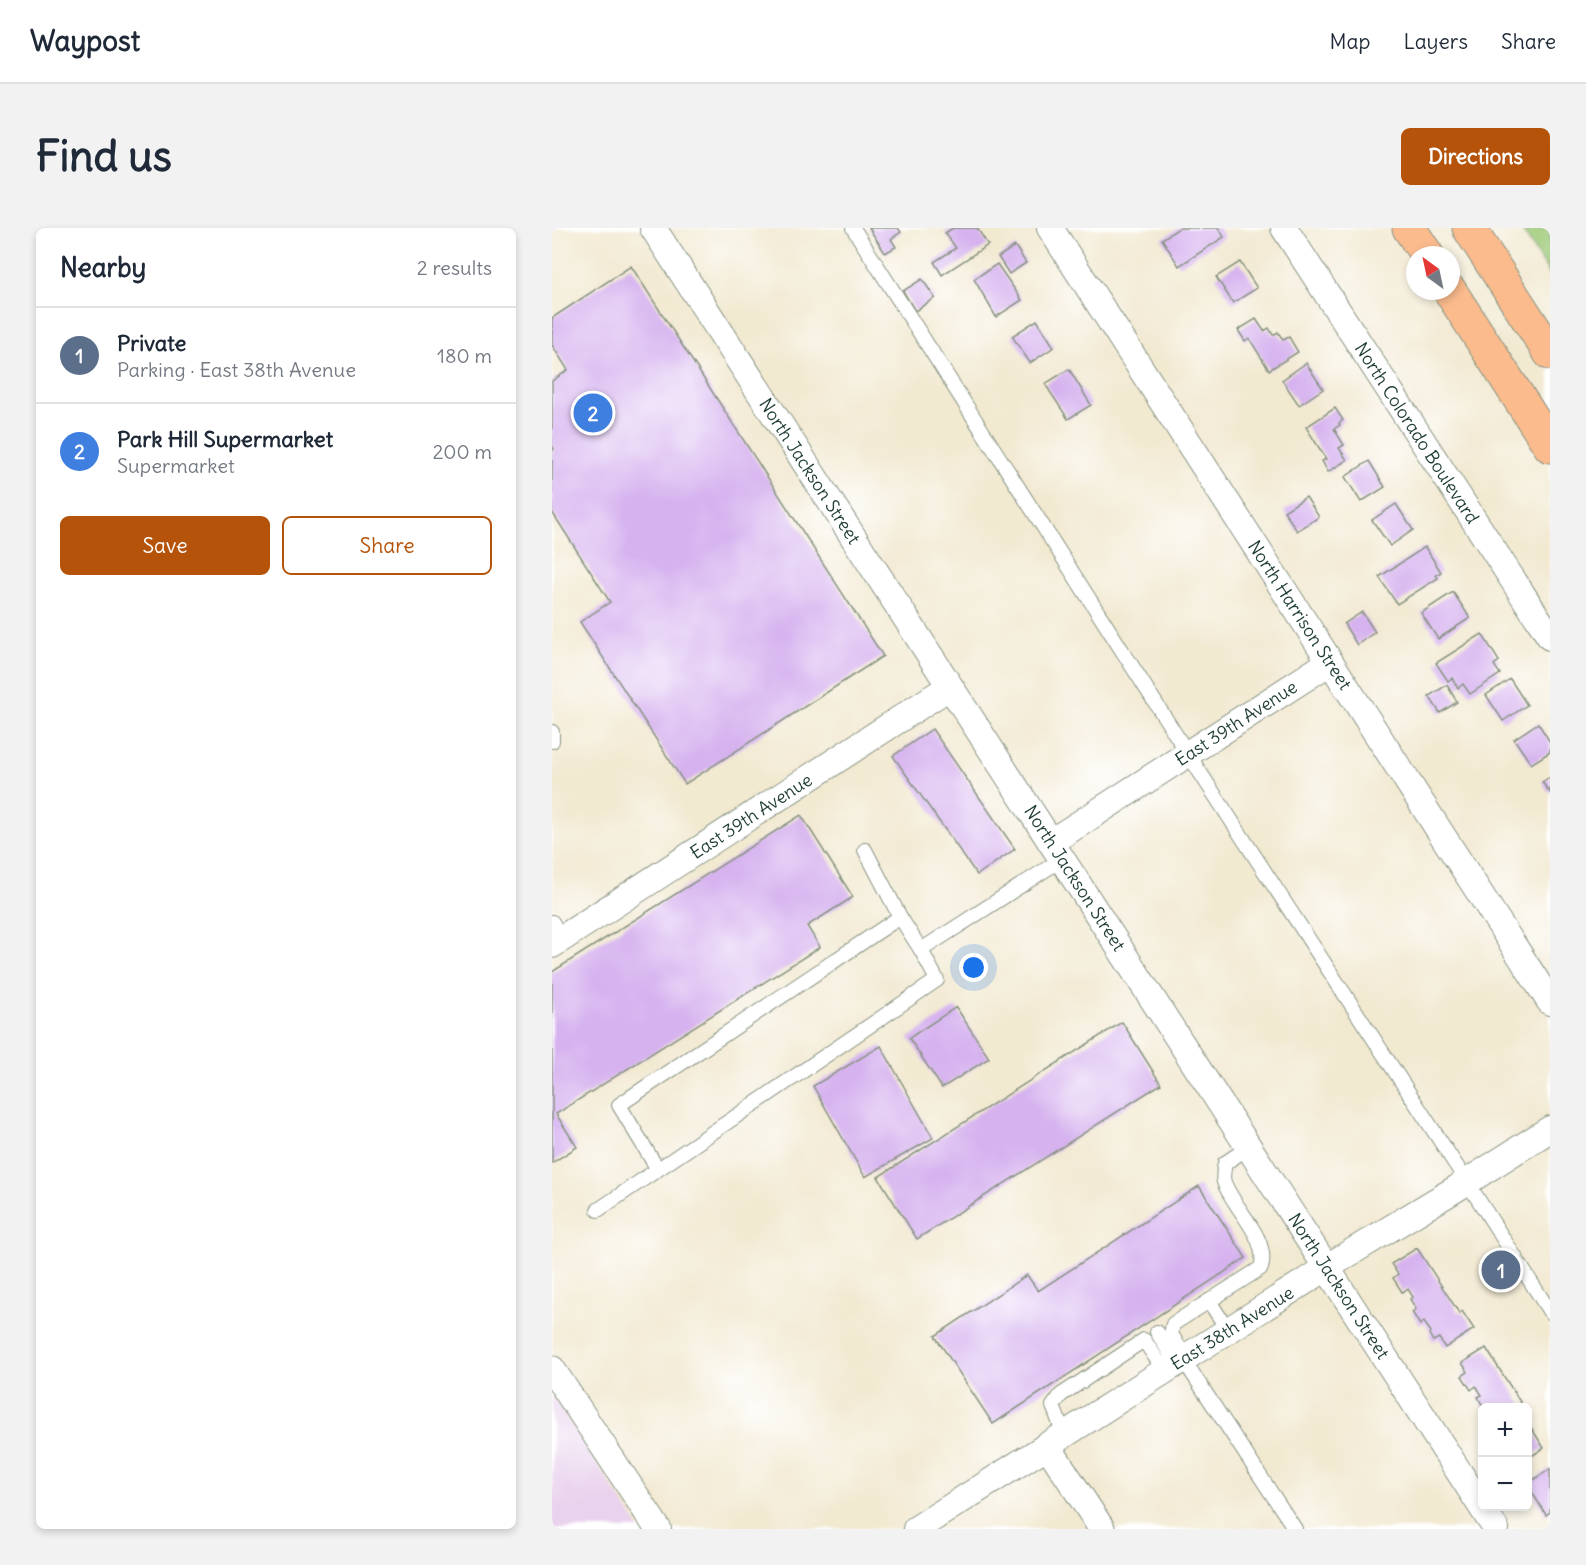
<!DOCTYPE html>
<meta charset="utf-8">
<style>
:root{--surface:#fff;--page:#f2f2f3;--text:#1f2937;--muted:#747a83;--line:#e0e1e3;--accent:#b45309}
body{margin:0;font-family:Delius,sans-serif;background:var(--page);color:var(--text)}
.controls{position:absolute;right:18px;bottom:18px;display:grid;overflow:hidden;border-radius:9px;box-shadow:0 3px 9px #0003}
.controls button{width:54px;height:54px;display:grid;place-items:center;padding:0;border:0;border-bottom:2px solid var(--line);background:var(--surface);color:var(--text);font:30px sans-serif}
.compass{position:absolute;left:854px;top:18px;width:54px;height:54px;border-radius:50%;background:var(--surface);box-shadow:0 3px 9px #0003;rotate:327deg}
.you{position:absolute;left:422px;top:740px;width:21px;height:21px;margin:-15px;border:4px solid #fff;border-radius:50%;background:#1a73e8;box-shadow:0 0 0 9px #1a73e833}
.badge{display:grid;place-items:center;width:39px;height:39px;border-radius:50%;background:var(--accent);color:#fff;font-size:20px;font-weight:700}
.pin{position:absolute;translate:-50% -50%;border:3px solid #fff;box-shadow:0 2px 6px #0006}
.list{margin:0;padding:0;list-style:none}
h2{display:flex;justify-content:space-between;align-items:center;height:78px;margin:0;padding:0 24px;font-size:26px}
h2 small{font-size:20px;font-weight:400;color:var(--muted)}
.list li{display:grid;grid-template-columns:39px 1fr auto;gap:18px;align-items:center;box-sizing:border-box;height:96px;padding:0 24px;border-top:2px solid var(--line)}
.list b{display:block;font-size:22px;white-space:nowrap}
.list p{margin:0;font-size:20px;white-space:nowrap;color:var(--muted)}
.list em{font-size:20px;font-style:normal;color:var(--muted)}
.actions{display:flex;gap:12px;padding:18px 24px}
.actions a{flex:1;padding:14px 0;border:2px solid var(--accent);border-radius:9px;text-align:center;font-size:21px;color:var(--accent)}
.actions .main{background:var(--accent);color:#fff}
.map{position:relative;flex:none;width:998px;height:1301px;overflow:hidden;border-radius:9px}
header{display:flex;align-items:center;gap:36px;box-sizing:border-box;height:84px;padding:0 30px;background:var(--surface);border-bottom:2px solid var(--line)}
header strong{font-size:28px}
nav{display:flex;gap:33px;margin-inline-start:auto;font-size:21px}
.intro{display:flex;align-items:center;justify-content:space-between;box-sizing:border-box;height:144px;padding:0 36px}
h1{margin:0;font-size:42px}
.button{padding:15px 27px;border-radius:9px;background:var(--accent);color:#fff;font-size:21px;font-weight:700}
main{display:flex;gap:36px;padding:0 36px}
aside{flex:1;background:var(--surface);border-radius:9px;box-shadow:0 3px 9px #0003}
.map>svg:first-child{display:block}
</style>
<header>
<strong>Waypost</strong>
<nav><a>Map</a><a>Layers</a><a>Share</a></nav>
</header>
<div class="intro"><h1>Find us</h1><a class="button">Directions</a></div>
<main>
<aside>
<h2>Nearby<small>2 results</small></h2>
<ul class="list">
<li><span class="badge" style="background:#5c6f8a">1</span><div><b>Private</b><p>Parking · East 38th Avenue</p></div><em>180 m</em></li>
<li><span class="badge" style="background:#3f7fe0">2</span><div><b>Park Hill Supermarket</b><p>Supermarket</p></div><em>200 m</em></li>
</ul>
<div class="actions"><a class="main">Save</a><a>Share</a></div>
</aside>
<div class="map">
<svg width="998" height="1301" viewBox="0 0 998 1301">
<rect width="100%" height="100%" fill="#fff"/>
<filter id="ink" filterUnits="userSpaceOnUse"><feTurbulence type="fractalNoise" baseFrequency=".0167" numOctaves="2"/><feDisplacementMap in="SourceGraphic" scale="12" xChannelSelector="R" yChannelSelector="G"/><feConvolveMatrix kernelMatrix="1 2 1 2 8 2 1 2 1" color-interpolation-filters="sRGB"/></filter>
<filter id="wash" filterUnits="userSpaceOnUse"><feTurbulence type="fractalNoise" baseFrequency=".008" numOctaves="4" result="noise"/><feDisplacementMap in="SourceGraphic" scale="24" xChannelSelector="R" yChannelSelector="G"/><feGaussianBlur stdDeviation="1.35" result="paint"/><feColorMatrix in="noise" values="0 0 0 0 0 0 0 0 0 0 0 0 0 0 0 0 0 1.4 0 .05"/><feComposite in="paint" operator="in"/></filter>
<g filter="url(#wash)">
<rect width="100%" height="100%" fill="#f2e9d1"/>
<!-- built -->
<polygon fill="#e9d2ed" points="0,1167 88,1301 0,1301"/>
<!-- green -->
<polygon fill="#9dca77" stroke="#5e8456" stroke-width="1.5" points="969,0 998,0 998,46"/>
<g id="blocks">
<!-- building -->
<g fill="#d6b2ef">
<polygon points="317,0 346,0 349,4 339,11 344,19 333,25"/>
<polygon points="401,0 425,0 436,17 390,47 382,34 404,20 393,5"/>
<polygon points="627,0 667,0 672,9 627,38 610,11"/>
<polygon points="463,18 474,35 457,46 446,29"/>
<polygon points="688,34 705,60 681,75 664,49"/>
<polygon points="445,36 470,72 444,89 422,51"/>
<polygon points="79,38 331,428 133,556 28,394 58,374 0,284 0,223 2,221 0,217 0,153 16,142 0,117 0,90"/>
<polygon points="370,51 383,70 363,83 351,63"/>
<polygon points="704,91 712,103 717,100 721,107 726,104 731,112 737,109 746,124 717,142 697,110 693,113 686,102"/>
<polygon points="485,92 502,119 478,135 460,108"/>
<polygon points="754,135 771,161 747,177 730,152"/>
<polygon points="517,141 539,177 516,191 493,156"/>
<polygon points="783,180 791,192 787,195 788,197 782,201 792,217 787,220 795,232 776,244 770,233 774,231 754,199"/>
<polygon points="817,233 833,259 809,274 793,249"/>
<polygon points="754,269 767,289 745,303 732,283"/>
<polygon points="844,276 861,302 838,318 820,292"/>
<polygon points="873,319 889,344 884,347 886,350 845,376 827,349"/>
<polygon points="901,364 918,390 886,411 869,385"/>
<polygon points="810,384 823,404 805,417 792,396"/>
<polygon points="930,406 947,433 942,437 948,446 918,466 911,456 906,460 900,450 896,453 884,435"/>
<polygon points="958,451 975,477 951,493 934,467"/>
<polygon points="895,457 905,474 888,485 877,468"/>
<polygon points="986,495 998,514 998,524 979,536 962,511"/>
<polygon points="380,501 463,621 425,647 341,528"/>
<polygon points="998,549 998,565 990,554"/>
<polygon points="249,587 301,669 255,698 268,719 4,886 25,919 0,935 0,744"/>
<polygon points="404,779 437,830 390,860 357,810"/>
<polygon points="570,794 609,856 365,1011 326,949"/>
<polygon points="329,818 381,910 313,949 261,858"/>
<polygon points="647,958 694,1030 441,1196 383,1108 475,1047 486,1063"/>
<polygon points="865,1020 907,1085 910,1083 922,1101 893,1120 887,1110 881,1113 877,1106 879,1104 872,1094 868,1097 860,1084 864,1081 858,1071 861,1069 856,1061 850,1064 841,1050 846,1046 839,1036"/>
<polygon points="934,1120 972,1180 932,1180 926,1169 930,1167 924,1158 919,1162 910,1148 916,1144 910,1135"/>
<polygon points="975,1193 992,1220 975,1231"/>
<polygon points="998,1241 998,1284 994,1287 975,1256"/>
</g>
</g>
</g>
<g filter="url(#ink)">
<use href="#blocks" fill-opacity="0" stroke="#889382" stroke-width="1.5"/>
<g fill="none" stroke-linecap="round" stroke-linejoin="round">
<defs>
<g id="lane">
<polyline points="301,0 636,526 915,954 998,1084"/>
<polyline points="0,504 0,513"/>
<polyline points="313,622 348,689"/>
<polyline points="0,694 10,710"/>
<polyline points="105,940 67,877 348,689 369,722 510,631"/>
<polyline points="46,982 385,752 369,722"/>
<polyline points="657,1073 676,1102"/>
<polyline points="605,1104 624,1135"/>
<path d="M633 1129 619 1106 621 1096 709 1040C718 1010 681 980 672 954 670 949 672 941 673 935L697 919"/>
<polyline points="631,1131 743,1301"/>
<polyline points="512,1206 501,1178 509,1167 592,1112 612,1142"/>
</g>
<g id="street">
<polyline points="101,0 944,1301"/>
<polyline points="498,0 998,774"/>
<polyline points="732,0 998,409"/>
<polyline points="499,614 778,434"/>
<polyline points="0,717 397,459"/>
<polyline points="0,1141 106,1301"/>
<polyline points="495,1217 550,1301"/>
<polyline points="364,1301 793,1028 915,954 998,901"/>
</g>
<g id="primary">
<polyline points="857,0 875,27"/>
<polyline points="917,0 998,125"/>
<polyline points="898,63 998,218"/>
</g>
</defs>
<!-- lane casing -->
<use href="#lane" stroke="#889382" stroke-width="16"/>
<!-- street casing -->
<use href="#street" stroke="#889382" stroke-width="28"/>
<!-- primary casing -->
<use href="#primary" stroke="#889382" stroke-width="35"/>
<!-- lane -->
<use href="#lane" stroke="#fff" stroke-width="14"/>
<!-- street -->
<use href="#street" stroke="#fff" stroke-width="26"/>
<!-- primary -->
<use href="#primary" stroke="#fbbb8d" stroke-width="33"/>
</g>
</g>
<g text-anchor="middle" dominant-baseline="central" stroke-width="5" stroke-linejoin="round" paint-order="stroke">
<!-- street labels -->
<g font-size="18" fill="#1f3d34" stroke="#fff">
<text transform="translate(865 205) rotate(57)">North Colorado Boulevard</text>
<text transform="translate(258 243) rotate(57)">North Jackson Street</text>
<text transform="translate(748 387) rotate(57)">North Harrison Street</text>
<text transform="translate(684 495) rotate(-33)">East 39th Avenue</text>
<text transform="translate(199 588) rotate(-33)">East 39th Avenue</text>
<text transform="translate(523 650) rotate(57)">North Jackson Street</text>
<text transform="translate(787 1058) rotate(57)">North Jackson Street</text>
<text transform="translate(680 1100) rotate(-32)">East 38th Avenue</text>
</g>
</g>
</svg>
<div class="controls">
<button>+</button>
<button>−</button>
</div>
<svg class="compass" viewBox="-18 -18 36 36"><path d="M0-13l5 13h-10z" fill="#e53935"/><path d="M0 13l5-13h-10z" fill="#747a83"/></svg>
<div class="you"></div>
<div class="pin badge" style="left:949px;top:1042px;background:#5c6f8a">1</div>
<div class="pin badge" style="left:41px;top:185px;background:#3f7fe0">2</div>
</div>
</main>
